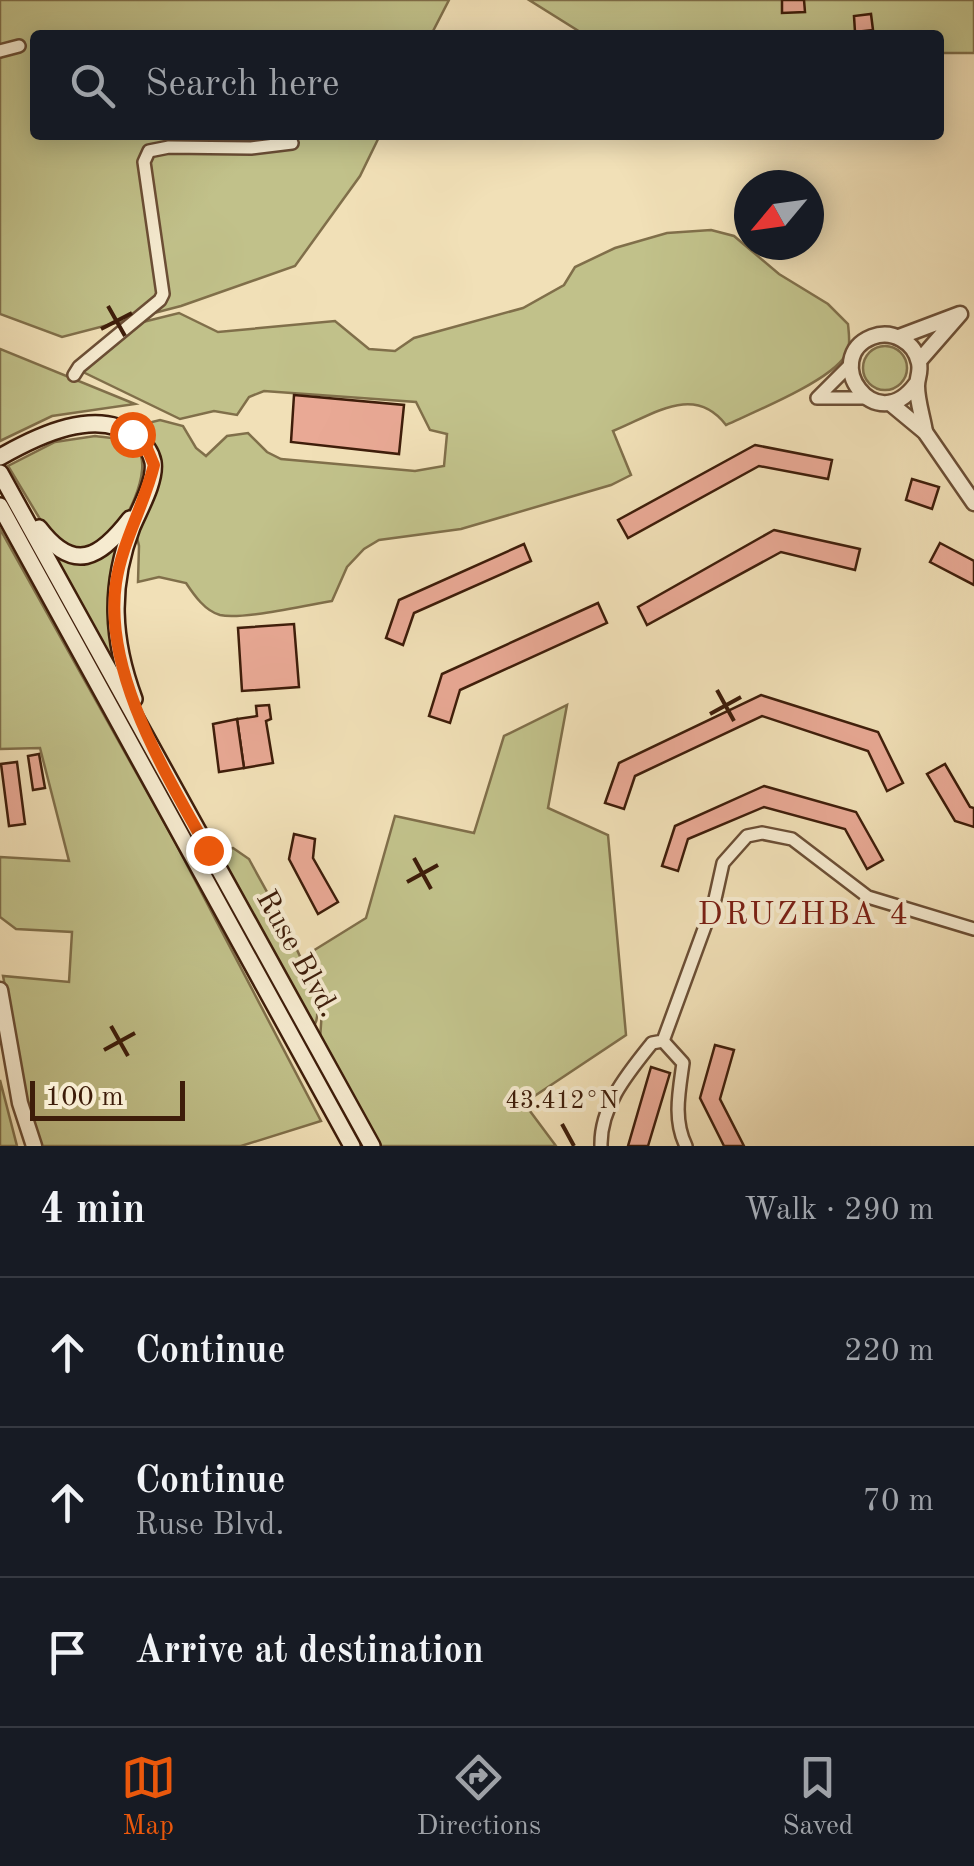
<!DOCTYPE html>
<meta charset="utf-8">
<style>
:root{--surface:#171b24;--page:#242831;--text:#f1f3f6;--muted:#9ea1a6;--line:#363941;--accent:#ea580c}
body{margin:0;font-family:"Old Standard TT",serif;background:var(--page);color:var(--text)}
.compass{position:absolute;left:734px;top:170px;width:90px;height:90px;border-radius:50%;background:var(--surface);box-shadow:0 5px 25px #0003;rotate:241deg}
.scale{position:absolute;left:30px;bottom:25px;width:155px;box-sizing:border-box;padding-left:10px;border:5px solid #3e1d0a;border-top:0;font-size:28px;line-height:35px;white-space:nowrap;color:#3e1d0a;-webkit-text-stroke:8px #f6ebd0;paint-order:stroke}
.stop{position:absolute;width:30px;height:30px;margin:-22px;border:8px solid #ea580c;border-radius:50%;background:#fff}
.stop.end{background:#ea580c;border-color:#fff;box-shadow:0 2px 10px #0008}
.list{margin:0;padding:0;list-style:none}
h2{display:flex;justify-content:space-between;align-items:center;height:130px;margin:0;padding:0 40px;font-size:42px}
h2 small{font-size:32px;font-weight:400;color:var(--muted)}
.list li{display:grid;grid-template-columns:65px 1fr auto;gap:30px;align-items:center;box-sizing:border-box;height:150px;padding:0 40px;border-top:2px solid var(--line)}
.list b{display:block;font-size:38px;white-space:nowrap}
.list p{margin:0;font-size:32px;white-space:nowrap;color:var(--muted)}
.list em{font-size:32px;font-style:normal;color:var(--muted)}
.icon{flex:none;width:55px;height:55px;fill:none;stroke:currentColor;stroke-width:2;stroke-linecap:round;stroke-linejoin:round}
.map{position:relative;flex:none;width:974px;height:1146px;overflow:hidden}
.search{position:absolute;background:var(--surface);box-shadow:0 5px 25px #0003;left:30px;right:30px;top:30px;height:110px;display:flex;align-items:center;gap:25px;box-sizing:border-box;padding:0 35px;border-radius:10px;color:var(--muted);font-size:38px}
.sheet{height:580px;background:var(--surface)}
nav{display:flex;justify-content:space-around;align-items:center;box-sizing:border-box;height:140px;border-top:2px solid var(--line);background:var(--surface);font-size:28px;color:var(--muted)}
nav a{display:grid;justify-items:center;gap:5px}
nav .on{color:var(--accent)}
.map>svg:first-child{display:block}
</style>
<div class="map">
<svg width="974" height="1146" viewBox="0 0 974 1146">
<rect width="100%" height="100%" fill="#f1e0b7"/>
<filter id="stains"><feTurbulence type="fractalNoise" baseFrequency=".002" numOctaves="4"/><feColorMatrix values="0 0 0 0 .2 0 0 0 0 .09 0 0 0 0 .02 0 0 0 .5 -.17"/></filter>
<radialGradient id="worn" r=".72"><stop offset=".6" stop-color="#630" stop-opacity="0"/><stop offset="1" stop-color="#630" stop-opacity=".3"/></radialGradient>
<!-- green -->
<g fill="#c1c18a" stroke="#806f4a" stroke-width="2.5">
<polygon points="0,0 449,0 431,35 35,35 35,135 380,135 360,176 295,266 181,306 62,337 0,314"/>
<polygon points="529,0 974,0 974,53 939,53 939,35 585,35"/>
<path d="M711 230 734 236 779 274 828 304 848 324C849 335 851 347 845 356 830 381 754 412 726 425 694 383 653 415 613 431L631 475 611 485 461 529 379 540 364 549 347 567 332 601C308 605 242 620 220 615 205 611 194 595 186 583L159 577 138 582 139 546 135 529 159 467 146 431 148 423 160 420 183 426 196 448 206 456 227 436 248 433 267 452 281 459 415 471 444 466 447 434 430 430 416 402 264 391 249 397 237 415 214 411 180 419 83 372 143 322 179 313 218 332 335 321 369 349 395 351 414 338 523 308 564 285 575 267 615 248 667 233Z"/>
<circle cx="885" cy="368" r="22"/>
<polygon points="0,349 135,404 52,416 0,441"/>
<path d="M95 436C109 438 129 437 138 450 153 470 125 527 107 541 100 546 86 549 77 552L49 534 8 466 55 442Z"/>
<polygon points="0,529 175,842 321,1121 241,1146 40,1146 27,1100 3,976 69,982 72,932 16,929 0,917 0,857 69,861 40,748 0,749"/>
<polygon points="125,533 119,671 49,547 73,562"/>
<polygon points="567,705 548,808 608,835 626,1035 524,1103 556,1146 378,1146 320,1040 323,994 308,954 366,918 395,816 474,833 504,736"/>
<path d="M233 848 249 859C265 890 330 996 315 1024L310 1019 221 857 225 849Z"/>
<polygon points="0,1080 17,1146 0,1146"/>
</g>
<!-- building -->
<g fill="#e9a995" stroke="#3e1d0a" stroke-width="2.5">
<polygon points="782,0 804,0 805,12 782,13"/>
<polygon points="871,14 873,30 855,32 854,16"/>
<polygon points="294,395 404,405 399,454 291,442"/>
<polygon points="755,445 832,460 828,479 759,466 628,538 618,520"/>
<polygon points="912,479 939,487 932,509 906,500"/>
<polygon points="774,530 860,549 855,570 781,552 647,625 638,607"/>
<polygon points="940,543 974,561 974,585 930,562"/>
<polygon points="524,544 531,561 414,613 403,645 386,638 399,600"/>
<polygon points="598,603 607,623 460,690 450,723 429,716 442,674"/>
<polygon points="294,624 299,687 242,691 238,628"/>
<polygon points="761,695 878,732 903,783 887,791 868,751 762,716 635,776 624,809 605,803 619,763"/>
<polygon points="269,705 271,719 266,721 273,763 244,768 237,719 257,716 256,706"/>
<polygon points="237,719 244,768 219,772 213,724"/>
<polygon points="39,754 45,788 33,790 28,756"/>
<polygon points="17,762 25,824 9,826 1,764"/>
<polygon points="945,764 970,807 974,808 974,827 955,821 927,774"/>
<polygon points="764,786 856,812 883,860 867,869 845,829 764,807 688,839 678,871 662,866 675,826"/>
<polygon points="294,834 315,839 313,858 338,902 318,914 289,859"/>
<polygon points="715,1045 734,1050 720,1099 744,1146 724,1146 700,1098"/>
<polygon points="651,1067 670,1073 648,1146 628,1146"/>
</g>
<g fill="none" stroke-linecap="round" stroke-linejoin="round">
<defs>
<g id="minor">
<polyline points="0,51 19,46"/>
<polyline points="851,364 817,398 866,398"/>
<polyline points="74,375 79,367 160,300 163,294 144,162 149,151 169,147 251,148 292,143"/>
<path d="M663 1041 683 1063C679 1092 673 1120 686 1146"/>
<path d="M601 1146C600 1106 628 1073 652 1043L663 1041 715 899 723 863 747 836 762 833 792 839 868 897 974 929"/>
</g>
<g id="tertiary">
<polyline points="899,337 960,314 919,361"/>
<path d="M916 384C875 440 820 358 872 337 892 329 915 342 919 363 921 372 917 378 917 386 917 401 923 418 925 432"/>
<polyline points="890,403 925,432 974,503"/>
<polyline points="0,990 20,1103 34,1146"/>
</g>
<g id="secondary">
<path d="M0 457C37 436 97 406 136 437 144 443 151 452 153 462 156 481 139 510 132 527 109 586 112 640 134 699"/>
<polyline points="0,473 372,1146"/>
<polyline points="0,506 352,1146"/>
<path d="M39 528C74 574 100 558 130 519"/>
</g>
</defs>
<!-- minor casing -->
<use href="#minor" stroke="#6b4e35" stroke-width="16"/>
<!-- tertiary casing -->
<use href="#tertiary" stroke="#6b4e35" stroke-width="19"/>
<!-- secondary casing -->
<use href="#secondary" stroke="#3e1d0a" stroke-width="20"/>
<!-- minor -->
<use href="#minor" stroke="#f6ebd0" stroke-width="11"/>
<!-- tertiary -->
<use href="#tertiary" stroke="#f6ebd0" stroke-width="14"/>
<!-- secondary -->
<use href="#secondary" stroke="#f6ebd0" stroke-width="15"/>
</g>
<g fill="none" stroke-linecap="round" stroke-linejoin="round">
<!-- route -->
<path stroke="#ea580c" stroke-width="12" d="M132 434 146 446 154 465C144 506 122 542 116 583 103 674 167 775 208 850"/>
</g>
<!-- ticks -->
<path fill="none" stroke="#3e1d0a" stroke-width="4" d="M108 306 125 336M101 329 132 313M717 690 734 721M710 714 741 697M414 858 431 889M407 882 438 865M111 1026 128 1056M104 1050 135 1033M562 1124 574 1146"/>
<g text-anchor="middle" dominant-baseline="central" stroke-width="8" stroke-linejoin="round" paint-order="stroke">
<!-- street labels -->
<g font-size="30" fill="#3e1d0a" stroke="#f6ebd0">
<text transform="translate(297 954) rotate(61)">Ruse Blvd.</text>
</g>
<!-- neighbourhood labels -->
<g font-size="32" letter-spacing="2.5" fill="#7a1f14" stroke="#f6ebd0">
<text x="804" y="916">DRUZHBA 4</text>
</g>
</g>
<g font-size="25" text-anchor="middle" fill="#3e1d0a" stroke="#f6ebd0" stroke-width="8" stroke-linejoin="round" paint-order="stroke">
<text x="562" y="1108">43.412°N</text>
</g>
<rect width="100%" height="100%" filter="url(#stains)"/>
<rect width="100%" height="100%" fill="url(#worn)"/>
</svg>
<svg class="compass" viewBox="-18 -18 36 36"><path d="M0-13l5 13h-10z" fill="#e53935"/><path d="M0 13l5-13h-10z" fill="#9ea1a6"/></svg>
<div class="scale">100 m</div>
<div class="stop" style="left:132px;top:434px"></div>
<div class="stop end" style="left:208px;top:850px"></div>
<div class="search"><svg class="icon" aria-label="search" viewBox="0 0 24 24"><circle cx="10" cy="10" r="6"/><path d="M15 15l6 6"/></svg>Search here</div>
</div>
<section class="sheet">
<h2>4 min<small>Walk · 290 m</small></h2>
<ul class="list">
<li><svg class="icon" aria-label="ahead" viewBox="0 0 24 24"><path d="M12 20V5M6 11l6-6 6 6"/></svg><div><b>Continue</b></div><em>220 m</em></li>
<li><svg class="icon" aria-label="ahead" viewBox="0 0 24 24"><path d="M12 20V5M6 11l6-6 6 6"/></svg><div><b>Continue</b><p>Ruse Blvd.</p></div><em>70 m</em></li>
<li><svg class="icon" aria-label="arrive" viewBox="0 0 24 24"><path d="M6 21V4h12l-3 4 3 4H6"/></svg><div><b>Arrive at destination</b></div></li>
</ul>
</section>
<nav>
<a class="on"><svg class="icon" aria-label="map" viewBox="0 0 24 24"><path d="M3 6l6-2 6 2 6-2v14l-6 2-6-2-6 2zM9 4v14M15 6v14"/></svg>Map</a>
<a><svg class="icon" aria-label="directions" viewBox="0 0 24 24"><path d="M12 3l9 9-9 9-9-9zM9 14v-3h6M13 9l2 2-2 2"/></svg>Directions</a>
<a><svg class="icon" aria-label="saved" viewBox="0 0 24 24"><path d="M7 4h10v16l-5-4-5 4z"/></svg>Saved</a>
</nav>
